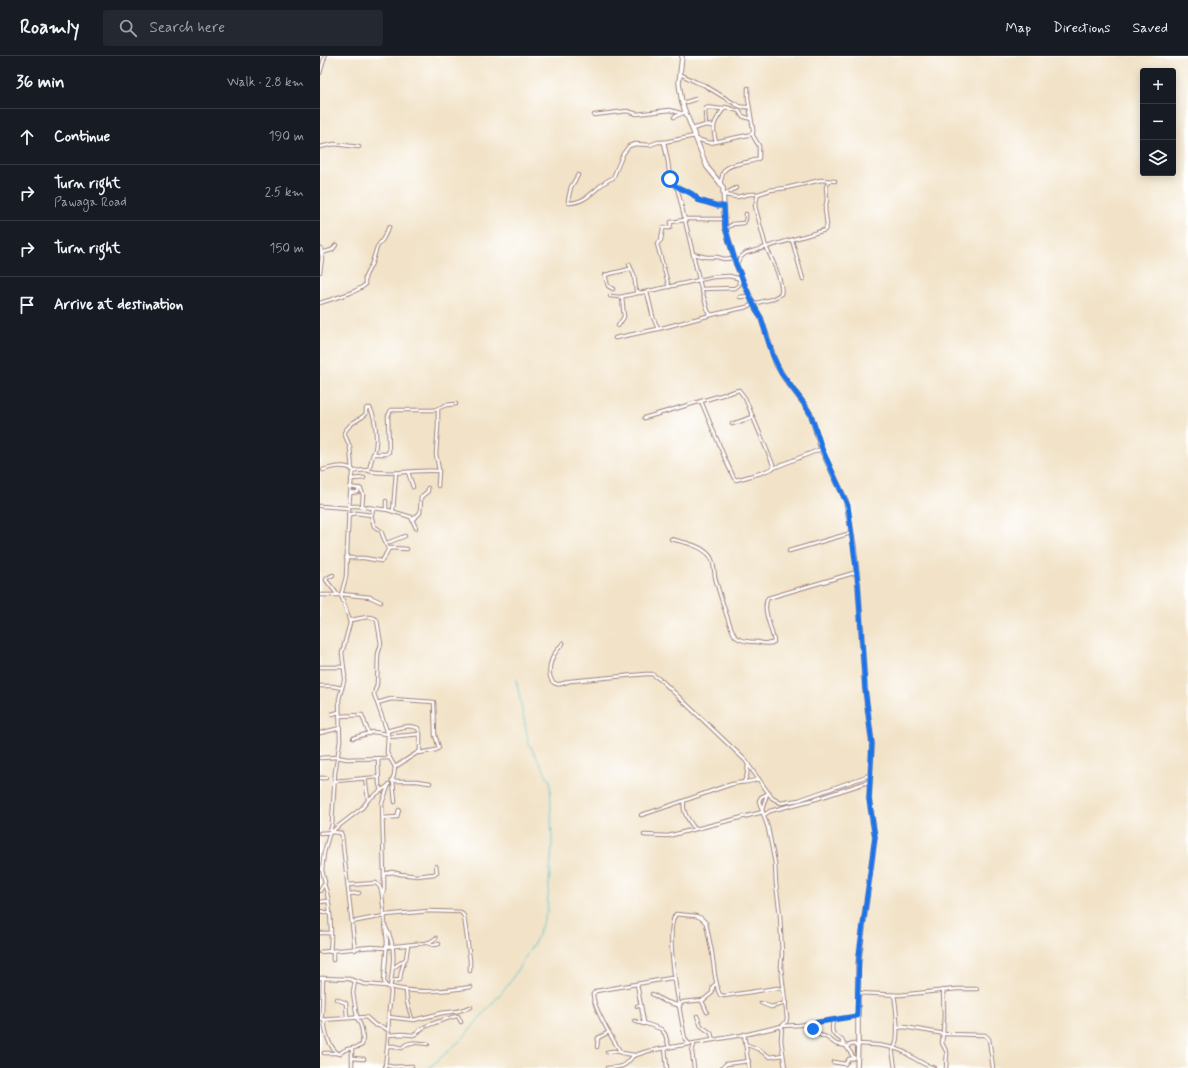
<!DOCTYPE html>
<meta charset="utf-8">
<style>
:root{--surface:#171b24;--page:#242831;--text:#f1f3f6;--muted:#9ea1a6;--line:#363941}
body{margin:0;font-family:Mynerve,sans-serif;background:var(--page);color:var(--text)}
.controls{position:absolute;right:12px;top:12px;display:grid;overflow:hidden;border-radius:4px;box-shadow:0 2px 10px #0003}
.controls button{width:36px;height:36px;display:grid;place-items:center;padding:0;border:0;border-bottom:1px solid var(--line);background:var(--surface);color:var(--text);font:20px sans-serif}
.stop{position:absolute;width:12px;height:12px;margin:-9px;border:3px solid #1a73e8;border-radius:50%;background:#fff}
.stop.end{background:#1a73e8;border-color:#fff;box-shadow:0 1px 4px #0008}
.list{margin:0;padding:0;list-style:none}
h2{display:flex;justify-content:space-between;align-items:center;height:52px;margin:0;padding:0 16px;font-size:17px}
h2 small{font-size:13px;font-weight:400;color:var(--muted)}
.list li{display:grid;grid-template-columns:26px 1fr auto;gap:12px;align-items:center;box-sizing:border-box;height:56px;padding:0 16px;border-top:1px solid var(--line)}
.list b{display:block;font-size:15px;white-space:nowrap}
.list p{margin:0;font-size:13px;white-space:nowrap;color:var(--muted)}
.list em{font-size:13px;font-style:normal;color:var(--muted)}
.icon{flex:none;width:22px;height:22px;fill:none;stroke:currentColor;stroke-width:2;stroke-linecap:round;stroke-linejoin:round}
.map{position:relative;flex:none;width:868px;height:1012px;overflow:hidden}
header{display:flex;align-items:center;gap:24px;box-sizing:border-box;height:56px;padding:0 20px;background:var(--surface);border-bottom:1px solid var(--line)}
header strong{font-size:19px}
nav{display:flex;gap:22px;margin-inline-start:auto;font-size:14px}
.search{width:280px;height:36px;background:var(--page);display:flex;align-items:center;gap:10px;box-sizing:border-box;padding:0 14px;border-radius:4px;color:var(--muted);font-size:15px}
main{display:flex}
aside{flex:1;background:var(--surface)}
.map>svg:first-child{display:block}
</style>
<header>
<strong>Roamly</strong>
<div class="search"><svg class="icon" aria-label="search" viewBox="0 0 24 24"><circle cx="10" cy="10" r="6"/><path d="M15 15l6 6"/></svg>Search here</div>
<nav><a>Map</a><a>Directions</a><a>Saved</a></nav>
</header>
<main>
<aside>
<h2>36 min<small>Walk · 2.8 km</small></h2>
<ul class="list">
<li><svg class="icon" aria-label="ahead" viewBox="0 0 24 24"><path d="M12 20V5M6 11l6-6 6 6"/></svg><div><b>Continue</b></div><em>190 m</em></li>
<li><svg class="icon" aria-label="right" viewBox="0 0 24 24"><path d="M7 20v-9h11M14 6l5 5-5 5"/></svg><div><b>Turn right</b><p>Pawaga Road</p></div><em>2.5 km</em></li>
<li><svg class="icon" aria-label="right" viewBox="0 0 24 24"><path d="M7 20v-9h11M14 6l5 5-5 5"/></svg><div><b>Turn right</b></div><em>150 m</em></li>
<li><svg class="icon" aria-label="arrive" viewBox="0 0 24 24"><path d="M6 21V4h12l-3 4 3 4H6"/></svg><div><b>Arrive at destination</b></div></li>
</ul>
</aside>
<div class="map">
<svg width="868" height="1012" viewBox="0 0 868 1012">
<rect width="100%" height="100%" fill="#fff"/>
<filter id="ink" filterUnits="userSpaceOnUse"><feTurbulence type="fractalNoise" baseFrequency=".025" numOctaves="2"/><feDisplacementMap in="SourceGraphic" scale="8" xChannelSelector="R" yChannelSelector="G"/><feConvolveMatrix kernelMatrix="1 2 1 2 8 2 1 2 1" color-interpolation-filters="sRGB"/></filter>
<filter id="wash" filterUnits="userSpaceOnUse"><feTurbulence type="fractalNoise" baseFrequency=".012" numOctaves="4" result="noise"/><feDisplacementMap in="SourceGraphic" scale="16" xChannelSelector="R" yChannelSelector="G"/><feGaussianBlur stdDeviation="0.9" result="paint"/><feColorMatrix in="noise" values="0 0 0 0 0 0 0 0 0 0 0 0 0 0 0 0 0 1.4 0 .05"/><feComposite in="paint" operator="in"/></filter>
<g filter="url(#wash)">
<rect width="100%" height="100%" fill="#f2e3c8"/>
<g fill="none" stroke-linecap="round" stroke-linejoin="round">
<!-- stream -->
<polyline stroke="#56c4ca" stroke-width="1" points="109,1012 142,983 188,929 216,884 227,855 232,790 230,725 209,688 196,623"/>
</g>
</g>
<g filter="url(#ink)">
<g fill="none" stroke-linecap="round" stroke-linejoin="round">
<defs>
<g id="minor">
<polyline points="0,17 5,0"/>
<polyline points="360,18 376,26 384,29 415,48 422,51 429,51"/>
<polyline points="363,47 376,43"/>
<polyline points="274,59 307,55 317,58 350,54 360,57"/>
<polyline points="354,61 365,56"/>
<path d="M386 69C384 46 383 52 404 53"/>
<polyline points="372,73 386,69 393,70"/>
<polyline points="376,83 390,87 428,79 433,77 433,73 428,42 428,32"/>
<path d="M344 86 348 106 350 123 356 131 358 135 381 232 388 255 391 259 427 251 433 248 452 243 461 238C464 227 451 201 446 191"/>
<path d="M396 86C391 68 395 65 405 51L419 55 422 60 431 63"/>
<polyline points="0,91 14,88 39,91"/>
<path d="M258 119 251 131 248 144 249 147C271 146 276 128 293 122L303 98 309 90 315 88 330 89 338 86H344L375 80"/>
<path d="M400 127C402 123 402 118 404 115 409 106 432 108 439 102V90L432 78"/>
<path d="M357 131C365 134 374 137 378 144L398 150H404"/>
<polyline points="405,138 416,132"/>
<polyline points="404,139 417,141 430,138 438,138"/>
<polyline points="365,163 404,163"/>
<polyline points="405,173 413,168 424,167 426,163 426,158"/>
<polyline points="472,184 483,223"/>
<polyline points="446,191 435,150 438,138 450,134 466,132 501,124 515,125"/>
<polyline points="1,197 12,194 16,189"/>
<polyline points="373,198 386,201 397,201 404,203 414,202"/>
<polyline points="309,208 314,219 316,234 320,237 393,221 409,220 422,223"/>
<polyline points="416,208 422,200 426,197 505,174 507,169 505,153 507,144 506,131 509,125"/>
<polyline points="0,216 2,202 1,192"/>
<polyline points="349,231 337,188 341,184 343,172 350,172 351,166 365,164"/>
<polyline points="293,233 288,230 285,219 310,213"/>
<polyline points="382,233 415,232 419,229 419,222"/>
<polyline points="327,236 333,261 338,273"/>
<polyline points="290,240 300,241 318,237"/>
<polyline points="420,241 429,240"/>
<path d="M0 247C14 242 34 238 45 229V221L52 207 57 191 63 183 69 171"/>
<polyline points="298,270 304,261 302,241"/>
<polyline points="295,282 338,273 391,259"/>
<polyline points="381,345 406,405 414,422 416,424 441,417 501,393"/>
<path d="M50 352C56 362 58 386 54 397"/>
<polyline points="118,353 118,370 116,398 119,414 118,430"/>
<polyline points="324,362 419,334 425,342 454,411"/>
<polyline points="412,368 433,361"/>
<path d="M3 414C11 411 26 408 33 414"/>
<path d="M32 414 30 391 24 377C31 365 37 366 46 358V353L47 352"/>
<path d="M49 415C73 420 95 413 119 415"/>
<polyline points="88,416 93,431"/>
<polyline points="31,423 44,422"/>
<polyline points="30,431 41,433 43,439 42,450"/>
<polyline points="30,437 38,436 39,432"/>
<polyline points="0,450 28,452"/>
<polyline points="29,450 38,450 68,454 91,461 96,472"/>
<polyline points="66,453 66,445"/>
<polyline points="73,455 76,417"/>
<polyline points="28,459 36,457 51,459 52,458 53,452"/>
<polyline points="51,459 54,470 61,475 68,493"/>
<polyline points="93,463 100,457 101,441 108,435 108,432"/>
<path d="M351 483C363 486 381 489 390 500 394 505 394 514 395 521 397 529 411 577 416 581 421 585 431 586 437 586 442 587 450 589 454 586 453 575 441 552 448 542L537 516"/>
<polyline points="67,487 85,480"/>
<polyline points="469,495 531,477"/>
<path d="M26 502H44L61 505C66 502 65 496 70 492L87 493"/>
<polyline points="13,519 7,522 6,524 17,538"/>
<polyline points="21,538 50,541 61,546"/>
<polyline points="0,539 21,539"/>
<path d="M29 564C38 564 50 557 57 564L61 588 58 598 57 628 54 638 68 678 67 697 75 711 74 719 72 725"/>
<path d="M243 587C239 592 234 597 232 603 229 610 227 626 237 628 242 629 245 626 250 625L326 618H332L342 625 425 704 452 742 461 747 479 744 550 719"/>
<polyline points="0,611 24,611"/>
<polyline points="0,630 12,630 22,632"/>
<polyline points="57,647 71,643 114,646 115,679 119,692 116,694 99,697"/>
<polyline points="12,658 19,656"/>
<polyline points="19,660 42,659 49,678"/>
<path d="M67 675C77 672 88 668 98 672L100 678V695L75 711"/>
<polyline points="0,677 20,672"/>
<polyline points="69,681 100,678"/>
<polyline points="33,682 53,676 68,678"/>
<polyline points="17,701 27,703 70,702"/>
<polyline points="0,702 17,701"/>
<polyline points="58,702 59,728 61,735"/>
<polyline points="0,722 6,722"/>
<polyline points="45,722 48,743"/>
<polyline points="15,725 59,721"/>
<polyline points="72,725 97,725 110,727"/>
<polyline points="73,725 75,746"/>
<polyline points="424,726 427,719 428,708"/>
<polyline points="449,737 441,741 439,745 448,772 455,807 456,828 460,859 462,898 461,911 467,962 466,966 462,970"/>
<path d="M364 746C362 756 369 765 375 773"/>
<polyline points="442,754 447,738"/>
<path d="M321 759C351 750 379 739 409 729 419 726 429 727 439 723"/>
<polyline points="444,759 450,755 496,743 548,726 550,723"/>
<polyline points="63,762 77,761 79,754"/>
<polyline points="11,776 42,752 49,743 69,729"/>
<polyline points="0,777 14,776 21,777 22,780 35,894"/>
<polyline points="324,779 348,780 443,756"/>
<polyline points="64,818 72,816 80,818 97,820 114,818 117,816 116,810"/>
<path d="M4 828C11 844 12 879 10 896"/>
<polyline points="28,829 56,827 60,831 62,838"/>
<polyline points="0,835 5,826 2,814 4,797 12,768 15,717 20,685 19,643 25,621 22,597 30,567 27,556 21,539 26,521 29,450 32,418 35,415 49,414 53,398 66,398 69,396 68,360 71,354 114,354 126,349 136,348"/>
<polyline points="29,838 39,837"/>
<polyline points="0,846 8,845"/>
<polyline points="0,855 9,857"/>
<polyline points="65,859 109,855 141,856 144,860 150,904 150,915"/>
<polyline points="32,866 47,863 65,860"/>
<path d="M66 872C77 891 73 912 70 932"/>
<polyline points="0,877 10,877"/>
<polyline points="108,887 114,889 119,888"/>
<polyline points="66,891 105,887 110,886 116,882"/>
<polyline points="0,896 51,891 66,892"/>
<polyline points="13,904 13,896"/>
<polyline points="73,912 86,903 88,889"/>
<polyline points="0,922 29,923 44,928 66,930"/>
<polyline points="35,925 33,937 37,961"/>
<polyline points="71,925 80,924 81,916 84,906"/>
<polyline points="317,928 321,950"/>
<path d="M71 931C97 938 123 935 151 931"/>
<polyline points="623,934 624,959 623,978"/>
<polyline points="86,935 87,946 92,963"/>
<polyline points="538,937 580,939 637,933 657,933"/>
<polyline points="332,938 344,945 360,950"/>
<polyline points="16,943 26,947 27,961"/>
<polyline points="441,947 451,951 466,947"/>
<polyline points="360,948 363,946 383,944"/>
<polyline points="317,950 321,950 324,967 341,973 345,978 349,991"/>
<polyline points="387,956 382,945 392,937 393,930 396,928"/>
<polyline points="377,960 381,970 391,977 393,984"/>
<polyline points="68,961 94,964 122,957 138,955 151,951"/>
<polyline points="1,963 2,956 3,922"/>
<path d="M4 963C5 975 8 991 19 998 22 996 25 993 28 993 34 992 37 992 42 989 44 980 42 968 36 961"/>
<polyline points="0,964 46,961 55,969 63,971 68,974"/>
<path d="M513 964C511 977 511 977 522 984L524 989"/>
<polyline points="314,965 324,968"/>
<polyline points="493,967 494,977 506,981 516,988 527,990 534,988 538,992"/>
<polyline points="462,970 461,984 465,1012"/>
<polyline points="577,972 584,971 625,978 665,979 669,983 673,1012"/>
<polyline points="424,978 429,1012"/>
<polyline points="623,978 622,987 627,997 626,1012"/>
<path d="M68 979 82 978 93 979C98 978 99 974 103 972 107 969 134 960 138 960L141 966"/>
<path d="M369 988 365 983C361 960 343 874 356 858L376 860 381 862 386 867 392 897 395 920 398 934 400 939 404 940 457 932 462 933 464 935"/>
<polyline points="374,988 372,996 374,1012"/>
<polyline points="425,988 438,993 450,1001 463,999"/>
<path d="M538 988C553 989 570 989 584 996 594 1002 603 1009 614 1012"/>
<path d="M67 990H74L82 992C88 984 100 987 108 988"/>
<polyline points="526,990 534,1002"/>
<polyline points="277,991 278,982 289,976"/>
<polyline points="345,992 347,1012"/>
<polyline points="572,992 575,1012"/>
<path d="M574 992C580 984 576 949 574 939"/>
<polyline points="287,996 293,995 300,996"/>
<polyline points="4,997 17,997"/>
<path d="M314 999 302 997 300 995C292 982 273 952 273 938L276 935 351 922 355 923"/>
<polyline points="32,1002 44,1003"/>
<polyline points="513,1006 525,1008 529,1003 534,1002"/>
<polyline points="65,1009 73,1011 92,1010"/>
<polyline points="32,1012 32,993"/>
<polyline points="65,1012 68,982 69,954 71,936 70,932 65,929 64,925 67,886 62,839 64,833 64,819 62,747 69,728"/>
<path d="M287 1012C302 1011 304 1012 313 1000L328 995 428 978 462 970 479 969 537 960"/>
<polyline points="402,1012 406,1008 429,1005"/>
</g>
<polyline id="major" points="362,0 359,27 362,47 387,111 400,127 403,132 405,171 416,208 433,248 441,262 456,308 465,323 485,349 491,359 501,393 526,445 534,491 538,527 545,633 552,688 549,743 555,781 538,909 538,988 537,1012"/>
</defs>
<!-- minor casing -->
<use href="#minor" stroke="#9e817a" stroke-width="4.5"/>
<!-- major casing -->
<use href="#major" stroke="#9e817a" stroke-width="5.5"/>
<!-- minor -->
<use href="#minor" stroke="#fff" stroke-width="2.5"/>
<!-- major -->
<use href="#major" stroke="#fff" stroke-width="3.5"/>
</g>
</g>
<g fill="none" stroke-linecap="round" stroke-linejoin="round" filter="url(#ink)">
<!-- route -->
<path stroke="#1a73e8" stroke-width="5" d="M350 123C355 135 372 133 378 144L398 150H404L405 171 416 208 433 248 441 262 453 300 461 317 485 349 491 359 502 393 528 450 538 527 545 633 552 688 549 743 555 781 539 899 537 960 493 967V973"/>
</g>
</svg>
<div class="controls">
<button>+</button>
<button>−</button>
<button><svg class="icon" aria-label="layers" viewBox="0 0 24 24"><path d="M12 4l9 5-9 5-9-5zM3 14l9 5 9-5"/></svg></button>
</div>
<div class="stop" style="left:350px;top:123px"></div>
<div class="stop end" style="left:493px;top:973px"></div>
</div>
</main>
